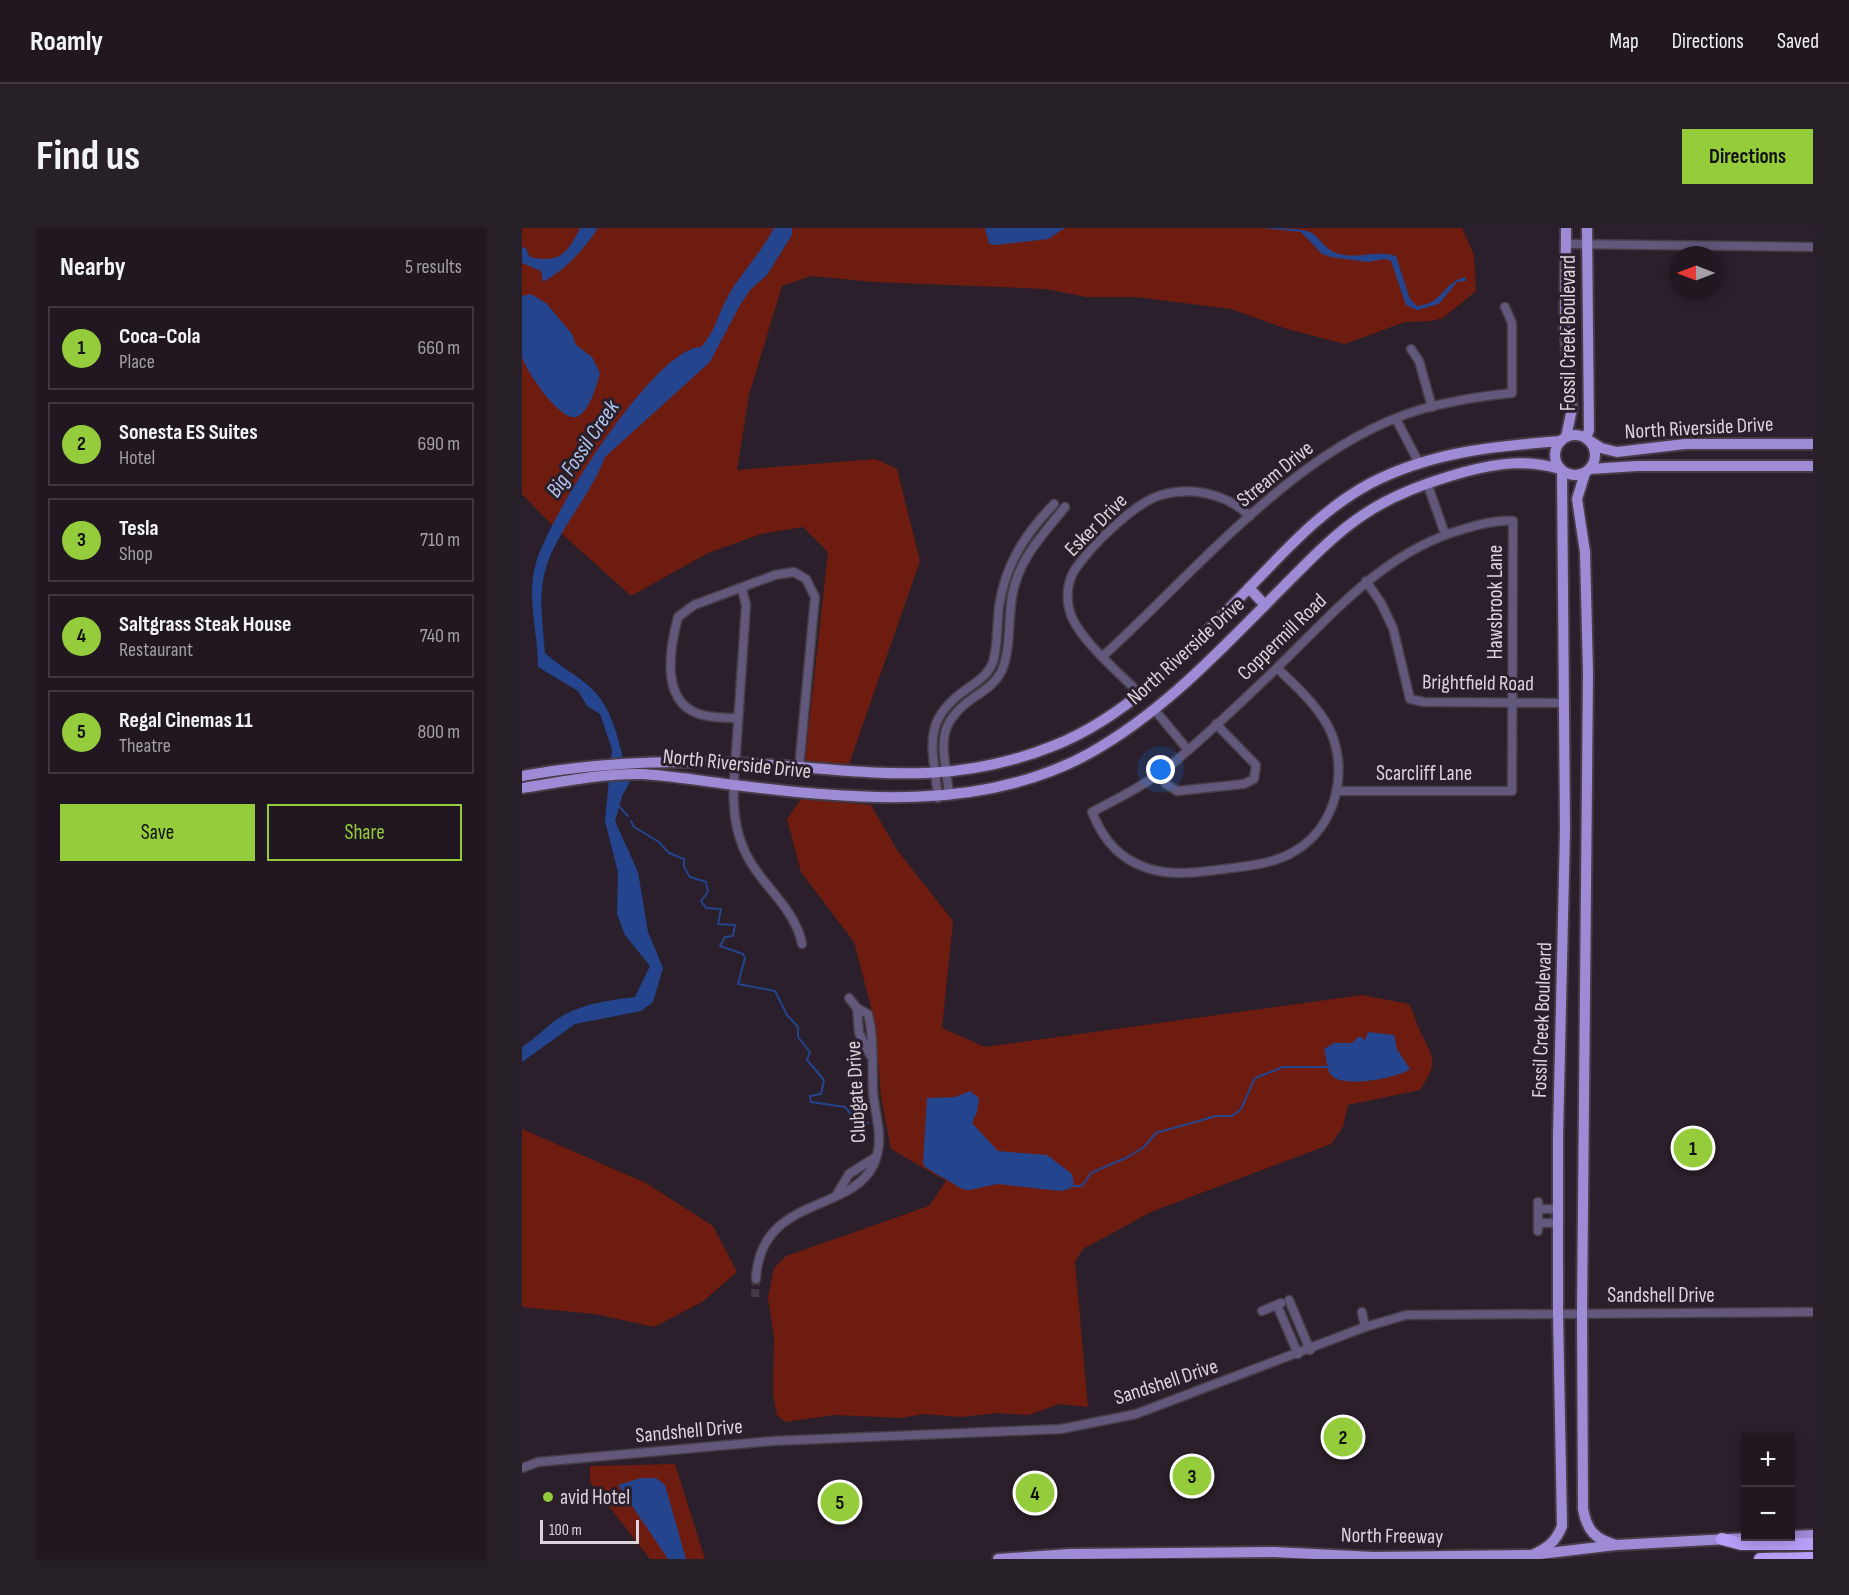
<!DOCTYPE html>
<meta charset="utf-8">
<style>
:root{--surface:#201720;--page:#282029;--text:#f1f3f6;--muted:#a29fa5;--line:#3d363e;--accent:#95cc3b}
body{margin:0;font-family:"Sofia Sans Condensed",sans-serif;background:var(--page);color:var(--text)}
.controls{position:absolute;right:18px;bottom:18px;display:grid;overflow:hidden;border-radius:0px;box-shadow:0 3px 15px #0003}
.controls button{width:54px;height:54px;display:grid;place-items:center;padding:0;border:0;border-bottom:2px solid var(--line);background:var(--surface);color:var(--text);font:30px sans-serif}
.compass{position:absolute;left:1147px;top:18px;width:54px;height:54px;border-radius:50%;background:var(--surface);box-shadow:0 3px 15px #0003;rotate:270deg}
.scale{position:absolute;left:18px;bottom:15px;width:99px;box-sizing:border-box;padding-left:6px;border:3px solid #dcd4dc;border-top:0;font-size:16px;line-height:21px;white-space:nowrap;color:#dcd4dc;-webkit-text-stroke:4px #2a1f2a;paint-order:stroke}
.you{position:absolute;left:639px;top:542px;width:21px;height:21px;margin:-15px;border:4px solid #fff;border-radius:50%;background:#1a73e8;box-shadow:0 0 0 9px #1a73e833}
.badge{display:grid;place-items:center;width:39px;height:39px;border-radius:50%;background:var(--accent);color:#111;font-size:20px;font-weight:700}
.pin{position:absolute;translate:-50% -50%;border:3px solid #fff;box-shadow:0 2px 6px #0006}
.list{margin:0;padding:0;list-style:none}
h2{display:flex;justify-content:space-between;align-items:center;height:78px;margin:0;padding:0 24px;font-size:26px}
h2 small{font-size:20px;font-weight:400;color:var(--muted)}
.list li{display:grid;grid-template-columns:39px 1fr auto;gap:18px;align-items:center;box-sizing:border-box;height:84px;margin:0 12px 12px;padding:0 12px;border:2px solid var(--line);border-radius:0px}
.list b{display:block;font-size:22px;white-space:nowrap}
.list p{margin:0;font-size:20px;white-space:nowrap;color:var(--muted)}
.list em{font-size:20px;font-style:normal;color:var(--muted)}
.actions{display:flex;gap:12px;padding:18px 24px}
.actions a{flex:1;padding:14px 0;border:2px solid var(--accent);border-radius:0px;text-align:center;font-size:21px;color:var(--accent)}
.actions .main{background:var(--accent);color:#111}
.map{position:relative;flex:none;width:1291px;height:1331px;overflow:hidden;border-radius:0px}
header{display:flex;align-items:center;gap:36px;box-sizing:border-box;height:84px;padding:0 30px;background:var(--surface);border-bottom:2px solid var(--line)}
header strong{font-size:28px}
nav{display:flex;gap:33px;margin-inline-start:auto;font-size:21px}
.intro{display:flex;align-items:center;justify-content:space-between;box-sizing:border-box;height:144px;padding:0 36px}
h1{margin:0;font-size:42px}
.button{padding:15px 27px;border-radius:0px;background:var(--accent);color:#111;font-size:21px;font-weight:700}
main{display:flex;gap:36px;padding:0 36px}
aside{flex:1;background:var(--surface);border-radius:0px;box-shadow:0 3px 15px #0003}
.map>svg:first-child{display:block}
</style>
<header>
<strong>Roamly</strong>
<nav><a>Map</a><a>Directions</a><a>Saved</a></nav>
</header>
<div class="intro"><h1>Find us</h1><a class="button">Directions</a></div>
<main>
<aside>
<h2>Nearby<small>5 results</small></h2>
<ul class="list">
<li><span class="badge">1</span><div><b>Coca-Cola</b><p>Place</p></div><em>660 m</em></li>
<li><span class="badge">2</span><div><b>Sonesta ES Suites</b><p>Hotel</p></div><em>690 m</em></li>
<li><span class="badge">3</span><div><b>Tesla</b><p>Shop</p></div><em>710 m</em></li>
<li><span class="badge">4</span><div><b>Saltgrass Steak House</b><p>Restaurant</p></div><em>740 m</em></li>
<li><span class="badge">5</span><div><b>Regal Cinemas 11</b><p>Theatre</p></div><em>800 m</em></li>
</ul>
<div class="actions"><a class="main">Save</a><a>Share</a></div>
</aside>
<div class="map">
<svg width="1291" height="1331" viewBox="0 0 1291 1331">
<rect width="100%" height="100%" fill="#2a1f2a"/>
<!-- green -->
<g fill="#6d1c0f">
<polygon points="0,0 940,0 952,27 954,63 921,90 909,93 883,94 823,116 765,101 709,81 614,69 564,69 524,61 352,54 289,48 260,58 227,167 215,242 354,231 375,241 398,333 327,536 283,533 306,324 281,299 239,306 186,325 109,368 29,296 0,266"/>
<path d="M279 571 349 577 375 622 431 693 420 800 463 819 840 767 887 776C893 787 894 796 900 807 913 833 915 835 898 862L826 877 821 899 809 916 629 984 561 1021 553 1034 566 1179 537 1176 507 1187 475 1185 439 1189 402 1186 379 1190 312 1187 263 1194 255 1187 251 1166 252 1109 246 1070 252 1040 264 1028 407 978 424 953 369 921 359 869 353 794 332 714 279 644 265 591Z"/>
<polygon points="0,901 124,955 191,998 215,1044 180,1074 132,1099 73,1086 0,1079"/>
<polygon points="153,1236 183,1331 128,1331 68,1254 68,1238"/>
</g>
<!-- water -->
<g fill="#24458e">
<path d="M58 0H76C61 23 44 41 21 54L19 43 0 35V20L3 19 8 29C37 36 46 25 58 0Z"/>
<path d="M252 0H270V7L245 47 229 61 218 77 188 134 83 229C69 268 34 303 23 343 16 369 21 398 23 425 37 438 55 447 68 459 95 484 97 522 108 554L100 568 93 593 116 644 126 704 141 740 131 774 119 783 53 796 0 834V819C14 810 24 799 37 790 59 776 88 772 113 769L128 738 103 707 95 686 96 644 83 593 90 521 78 486 65 478 56 463 16 439C16 404 4 368 14 335 26 290 133 119 179 119 192 105 195 90 203 74 215 49 238 27 252 0Z"/>
<polygon points="463,0 543,0 526,11 474,17 467,16"/>
<path d="M741 0C755 0 777 0 788 4 800 11 803 23 818 26 836 31 856 22 874 28L888 71 895 78C923 75 920 54 944 49V53L935 54 917 76 895 82 884 77 869 33 863 31 845 34 809 29 800 26 779 4Z"/>
<path d="M9 66 24 75 50 106 54 117 70 129 78 145C75 157 67 185 54 189 38 193 4 143 0 129 0 111 0 87 0 68Z"/>
<path d="M846 804 872 807 875 821 888 841C876 850 823 860 810 848 804 842 805 830 802 821L812 815H830L838 808 843 812Z"/>
<polygon points="448,863 457,870 455,884 450,895 476,923 525,927 550,946 552,957 547,961 538,963 475,956 448,962 440,961 403,939 401,935 405,870 433,869"/>
<polygon points="119,1250 134,1250 143,1257 164,1331 146,1331 96,1257"/>
</g>
<g fill="none" stroke-linecap="round" stroke-linejoin="round">
<!-- stream -->
<g stroke="#24458e" stroke-width="2">
<polyline points="96,577 106,588"/>
<polyline points="109,593 112,599 137,614 147,625 162,631 162,639 168,649 184,654 186,664 179,673 184,680 199,681 196,696 213,697 211,708 203,709 198,718 221,726 223,730 216,756 253,763 265,787 276,799 276,809 288,824 285,832 302,852 299,866 288,868 289,874 323,879 334,892 346,895"/>
<polyline points="547,958 560,958 569,945 606,929 622,919 634,905 694,888 710,888 719,881 733,850 761,839 807,839"/>
</g>
<!-- minor-tunnel -->
<polyline stroke="#453a45" stroke-width="8" stroke-dasharray="8 4" stroke-linecap="butt" points="233,1069 234,1051"/>
<defs>
<g id="minor">
<polyline points="1044,16 1291,19"/>
<polyline points="889,121 897,133 910,179"/>
<polyline points="874,191 897,235"/>
<polyline points="905,255 923,306"/>
<polyline points="844,353 859,375 871,400 888,471 902,474 1043,475"/>
<path d="M220 361 224 377C221 421 218 466 215 510 213 547 206 583 221 619 235 655 273 678 280 716"/>
<path d="M581 428C675 343 776 217 900 181 929 173 959 168 990 165V95L983 79"/>
<path d="M755 440C774 458 793 475 806 498 828 541 815 598 773 623 752 636 726 638 702 641 672 645 642 650 613 635 591 624 579 606 570 584 599 569 629 554 655 532 691 501 727 467 762 433 816 380 866 322 942 301 958 296 974 292 991 293L990 563H814"/>
<path d="M619 467C599 446 552 408 547 380 544 367 546 351 554 340 570 317 612 275 639 267 671 258 704 266 728 288"/>
<polyline points="632,481 666,522"/>
<path d="M215 490C203 490 189 490 177 486 138 473 148 419 156 389L172 377 253 347 272 344 284 351 293 369 277 540"/>
<polyline points="637,545 644,556 655,563 722,556 732,551 734,537 694,496"/>
<path d="M427 568C424 524 408 500 451 470 463 462 474 455 480 442 489 420 486 392 490 369 496 331 521 307 543 279"/>
<path d="M416 570C411 518 398 493 446 460 456 453 466 447 471 434 476 417 475 397 477 379 483 337 503 306 532 276"/>
<polyline points="335,780 337,805 348,827"/>
<polyline points="315,966 327,946 354,929"/>
<polyline points="1016,974 1016,1003"/>
<polyline points="1016,981 1036,981"/>
<polyline points="1016,995 1037,995"/>
<path d="M234 1051C238 967 329 986 352 936 363 910 353 889 351 864 350 841 352 818 348 795L346 786 335 780 327 770"/>
<polyline points="767,1072 788,1122"/>
<polyline points="755,1077 776,1126"/>
<polyline points="740,1083 759,1075"/>
<polyline points="840,1084 843,1099"/>
<polyline points="0,1240 16,1234 251,1213 539,1201 614,1186 843,1099 884,1087 1291,1084"/>
</g>
<g id="major">
<polyline points="1044,0 1043,100 1050,181 1044,209"/>
<circle cx="1053" cy="227" r="20"/>
<polyline points="1064,210 1067,202 1065,0"/>
<polyline points="1068,213 1079,220 1095,224 1163,216 1291,216"/>
<polyline points="1068,241 1115,238 1291,238"/>
<path d="M1063 245 1055 271 1063 324 1066 445 1060 1085 1061 1281C1065 1303 1073 1311 1094 1317"/>
<polyline points="727,360 743,377"/>
<path d="M0 548C70 535 142 532 213 535 329 539 416 564 531 518 610 487 670 419 727 360 765 321 800 281 849 255 909 224 973 218 1039 213"/>
<path d="M0 560C39 554 81 545 120 546 152 548 181 553 212 557 331 571 460 585 568 525 643 483 700 420 760 360 786 334 811 307 841 287 872 266 907 254 942 244 976 235 1005 231 1038 241"/>
<polyline points="1268,1308 1291,1307"/>
<path d="M1010 1327C1025 1320 1034 1314 1040 1298L1036 1085V909L1043 602 1040 243"/>
<polyline points="476,1331 547,1326 752,1324 852,1329 1010,1327 1094,1317 1263,1308"/>
</g>
<g id="highway">
<polyline points="1200,1311 1219,1316 1291,1316"/>
<polyline points="1238,1331 1291,1330"/>
</g>
</defs>
<!-- minor casing -->
<use href="#minor" stroke="#463c46" stroke-width="11"/>
<!-- major casing -->
<use href="#major" stroke="#463c46" stroke-width="14"/>
<!-- highway casing -->
<use href="#highway" stroke="#463c46" stroke-width="15"/>
<!-- minor -->
<use href="#minor" stroke="#61587b" stroke-width="8"/>
<!-- major -->
<use href="#major" stroke="#9e8bd5" stroke-width="10"/>
<!-- highway -->
<use href="#highway" stroke="#b79ff8" stroke-width="12"/>
</g>
<!-- markers -->
<circle fill="#95cc3b" stroke="#2a1f2a" stroke-width="2" cx="26" cy="1269" r="6"/>
<g text-anchor="middle" dominant-baseline="central" stroke-width="6" stroke-linejoin="round" paint-order="stroke">
<!-- street labels -->
<g font-size="21" fill="#dcd4dc" stroke="#2a1f2a">
<text transform="translate(1046 105) rotate(-90)">Fossil Creek Boulevard</text>
<text transform="translate(1177 200) rotate(-3)">North Riverside Drive</text>
<text transform="translate(753 246) rotate(-39)">Stream Drive</text>
<text transform="translate(574 297) rotate(-45)">Esker Drive</text>
<text transform="translate(973 374) rotate(-90)">Hawsbrook Lane</text>
<text transform="translate(760 409) rotate(-44)">Coppermill Road</text>
<text transform="translate(664 423) rotate(-42)">North Riverside Drive</text>
<text transform="translate(956 455) rotate(1)">Brightfield Road</text>
<text transform="translate(215 536) rotate(6)">North Riverside Drive</text>
<text x="902" y="545">Scarcliff Lane</text>
<text transform="translate(1020 792) rotate(-88)">Fossil Creek Boulevard</text>
<text transform="translate(334 864) rotate(-93)">Clubgate Drive</text>
<text x="1139" y="1067">Sandshell Drive</text>
<text transform="translate(644 1154) rotate(-18)">Sandshell Drive</text>
<text transform="translate(167 1203) rotate(-5)">Sandshell Drive</text>
<text transform="translate(870 1308) rotate(1)">North Freeway</text>
</g>
<!-- poi labels -->
<g font-size="21" fill="#dcd4dc" stroke="#2a1f2a" text-anchor="start">
<text x="38" y="1269">avid Hotel</text>
</g>
<!-- water labels -->
<g font-size="22" font-style="italic" fill="#b2c7f0" stroke="#2a1f2a">
<text transform="translate(61 221) rotate(-56)">Big Fossil Creek</text>
</g>
</g>
</svg>
<div class="controls">
<button>+</button>
<button>−</button>
</div>
<svg class="compass" viewBox="-18 -18 36 36"><path d="M0-13l5 13h-10z" fill="#e53935"/><path d="M0 13l5-13h-10z" fill="#a29fa5"/></svg>
<div class="scale">100 m</div>
<div class="you"></div>
<div class="pin badge" style="left:1171px;top:920px">1</div>
<div class="pin badge" style="left:821px;top:1209px">2</div>
<div class="pin badge" style="left:670px;top:1248px">3</div>
<div class="pin badge" style="left:513px;top:1265px">4</div>
<div class="pin badge" style="left:318px;top:1274px">5</div>
</div>
</main>
